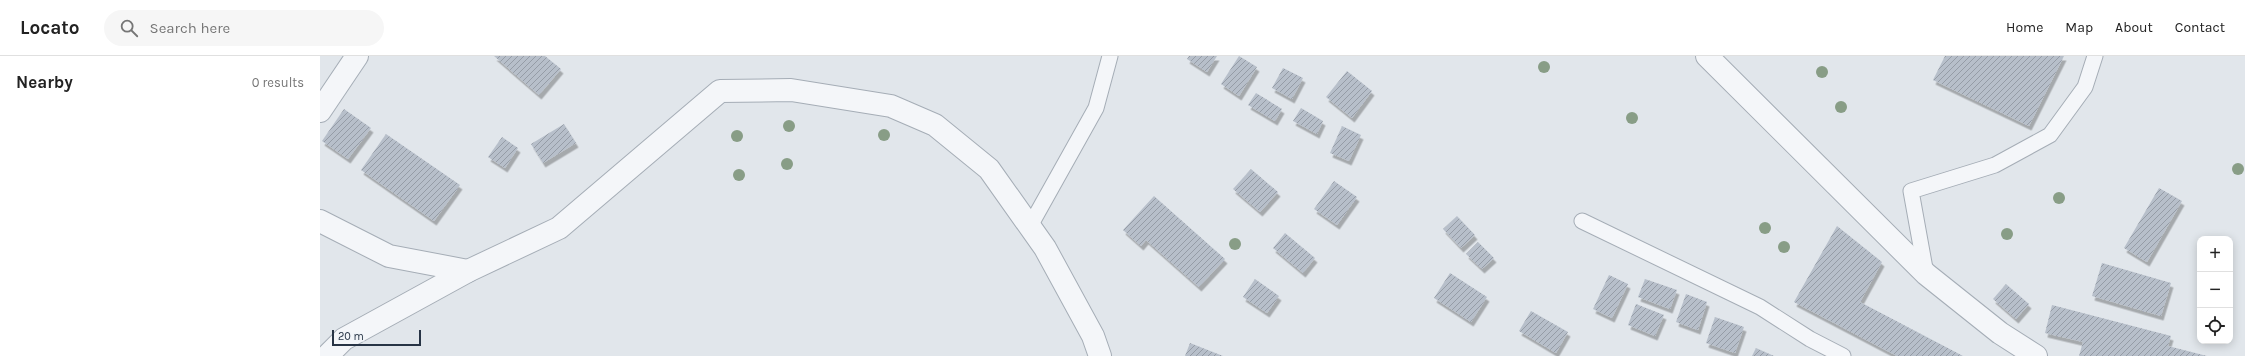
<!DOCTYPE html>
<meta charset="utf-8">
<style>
:root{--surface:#fff;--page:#f6f6f6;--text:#222;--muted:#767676;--line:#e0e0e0}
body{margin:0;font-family:Karla,sans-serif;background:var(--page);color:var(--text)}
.controls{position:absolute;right:12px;bottom:12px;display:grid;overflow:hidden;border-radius:8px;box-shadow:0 2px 10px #0003}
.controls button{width:36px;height:36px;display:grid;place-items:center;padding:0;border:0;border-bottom:1px solid var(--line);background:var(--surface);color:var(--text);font:20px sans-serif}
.scale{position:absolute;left:12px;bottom:10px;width:89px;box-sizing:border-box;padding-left:4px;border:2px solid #273445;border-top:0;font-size:11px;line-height:14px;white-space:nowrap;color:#273445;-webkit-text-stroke:3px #f1f4f8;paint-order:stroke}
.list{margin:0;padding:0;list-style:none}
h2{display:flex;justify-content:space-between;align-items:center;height:52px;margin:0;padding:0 16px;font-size:17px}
h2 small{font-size:13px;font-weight:400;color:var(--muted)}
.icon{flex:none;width:22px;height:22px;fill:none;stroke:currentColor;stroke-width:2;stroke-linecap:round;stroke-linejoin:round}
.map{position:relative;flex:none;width:1925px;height:300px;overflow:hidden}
header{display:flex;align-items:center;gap:24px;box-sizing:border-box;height:56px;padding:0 20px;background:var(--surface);border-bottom:1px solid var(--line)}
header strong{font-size:19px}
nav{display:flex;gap:22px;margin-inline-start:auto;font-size:14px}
.search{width:280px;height:36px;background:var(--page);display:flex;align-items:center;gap:10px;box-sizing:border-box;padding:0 14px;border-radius:22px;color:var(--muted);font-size:15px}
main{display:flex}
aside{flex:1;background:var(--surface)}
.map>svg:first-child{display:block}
</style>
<header>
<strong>Locato</strong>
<div class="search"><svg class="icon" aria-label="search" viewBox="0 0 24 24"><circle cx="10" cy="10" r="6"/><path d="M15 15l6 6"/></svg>Search here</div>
<nav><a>Home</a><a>Map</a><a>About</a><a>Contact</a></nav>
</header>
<main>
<aside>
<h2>Nearby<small>0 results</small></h2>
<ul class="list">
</ul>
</aside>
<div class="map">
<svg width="1925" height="300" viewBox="0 0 1925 300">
<defs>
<pattern id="building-hatch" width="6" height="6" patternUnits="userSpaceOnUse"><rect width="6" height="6" fill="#b7bfca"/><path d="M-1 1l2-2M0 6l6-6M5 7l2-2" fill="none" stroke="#959ca6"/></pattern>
<filter id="shadow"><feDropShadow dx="2.5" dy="4.5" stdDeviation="0" flood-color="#0004"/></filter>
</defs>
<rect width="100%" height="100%" fill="#e1e6eb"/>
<!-- building -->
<g fill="url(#building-hatch)" filter="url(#shadow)">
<polygon points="174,0 225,0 241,13 219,39"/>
<polygon points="869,0 897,0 887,16 867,3"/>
<polygon points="919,0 937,11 919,40 901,28"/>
<polygon points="1625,0 1744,0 1709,70 1613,24"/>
<polygon points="963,12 983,22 972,43 952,32"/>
<polygon points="1027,15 1052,35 1032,62 1006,41"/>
<polygon points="936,37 962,53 955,65 928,49"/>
<polygon points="981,52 1003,65 997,78 973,65"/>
<polygon points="24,53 51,72 28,103 2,85"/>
<polygon points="244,68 256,87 223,107 211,88"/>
<polygon points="1022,70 1041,79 1029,105 1010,97"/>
<polygon points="66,78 140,129 114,165 41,114"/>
<polygon points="182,81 198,92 185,112 168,101"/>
<polygon points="931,113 958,136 940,156 913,133"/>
<polygon points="1014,125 1037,141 1017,169 994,153"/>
<polygon points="1839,132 1862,145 1827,206 1804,192"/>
<polygon points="834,140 905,203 879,231 826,184 821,190 803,174"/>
<polygon points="1137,160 1155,179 1141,192 1123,173"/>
<polygon points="1517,170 1562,206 1540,246 1643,300 1577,300 1474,246"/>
<polygon points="965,177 995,202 983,217 953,192"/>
<polygon points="1158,186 1174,202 1162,213 1146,198"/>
<polygon points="1782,207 1851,227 1841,260 1772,240"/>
<polygon points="1130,217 1167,241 1151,266 1114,242"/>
<polygon points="1289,219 1308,228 1292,262 1273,253"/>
<polygon points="935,223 959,240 947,257 923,241"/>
<polygon points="1325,223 1357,234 1350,253 1318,241"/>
<polygon points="1686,228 1709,248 1696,263 1673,243"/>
<polygon points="1366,238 1387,246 1378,274 1356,266"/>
<polygon points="1316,248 1344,259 1335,280 1308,269"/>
<polygon points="1732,249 1851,280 1848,290 1887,300 1759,300 1763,286 1725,277"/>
<polygon points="1211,255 1248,276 1236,297 1199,275"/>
<polygon points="1395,261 1424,271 1415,297 1386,287"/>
<polygon points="870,287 903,300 865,300"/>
<polygon points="1436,292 1454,300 1432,300"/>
</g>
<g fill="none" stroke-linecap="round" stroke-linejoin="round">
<defs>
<g id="lane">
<polyline points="1262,165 1440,251 1490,283 1523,300"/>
<polyline points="710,170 776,52 790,0"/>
<polyline points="1606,218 1591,135 1675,109 1730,79 1765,31 1775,0"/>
</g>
<g id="street">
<polyline points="1387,0 1606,218 1680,277 1716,300"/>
<polyline points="0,55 37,0"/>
<polyline points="0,165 69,200 148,215"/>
<polyline points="7,300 24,283 148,215 239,172 400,35 471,34 571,50 615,69 669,113 725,192 773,280 780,300"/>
</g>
</defs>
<!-- lane casing -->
<use href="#lane" stroke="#a5adb6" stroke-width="17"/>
<!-- street casing -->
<use href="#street" stroke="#a5adb6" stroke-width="24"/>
<!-- lane -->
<use href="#lane" stroke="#f4f6f9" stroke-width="15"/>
<!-- street -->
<use href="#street" stroke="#f4f6f9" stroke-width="22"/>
</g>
<!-- trees -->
<g fill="#889d86">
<circle cx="1224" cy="11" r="6"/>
<circle cx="1502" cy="16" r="6"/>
<circle cx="1521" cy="51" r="6"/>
<circle cx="1312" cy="62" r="6"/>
<circle cx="469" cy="70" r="6"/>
<circle cx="564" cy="79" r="6"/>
<circle cx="417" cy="80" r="6"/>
<circle cx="467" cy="108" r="6"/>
<circle cx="1918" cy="113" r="6"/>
<circle cx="419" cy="119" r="6"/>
<circle cx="1739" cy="142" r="6"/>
<circle cx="1445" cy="172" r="6"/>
<circle cx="1687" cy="178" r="6"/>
<circle cx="915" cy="188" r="6"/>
<circle cx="1464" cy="191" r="6"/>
</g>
</svg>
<div class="controls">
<button>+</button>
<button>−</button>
<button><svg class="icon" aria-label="locate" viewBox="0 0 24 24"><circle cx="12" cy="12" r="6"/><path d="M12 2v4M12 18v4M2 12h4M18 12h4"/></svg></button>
</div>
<div class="scale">20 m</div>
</div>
</main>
